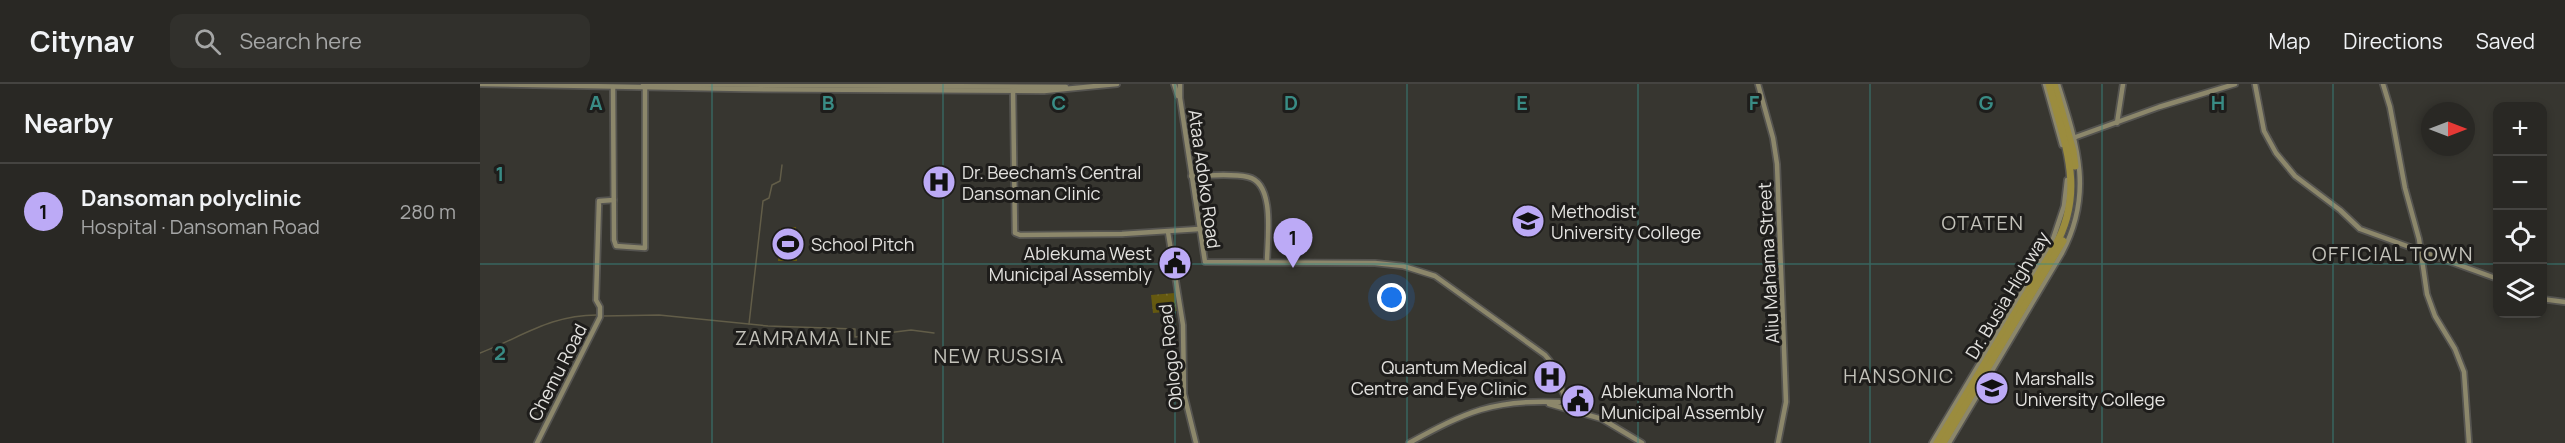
<!DOCTYPE html>
<meta charset="utf-8">
<style>
:root{--surface:#292824;--page:#31302c;--text:#f1f3f6;--muted:#a5a6a6;--line:#454441;--accent:#bcaaf6}
body{margin:0;font-family:Manrope,sans-serif;background:var(--page);color:var(--text)}
.controls{position:absolute;right:18px;top:18px;display:grid;overflow:hidden;border-radius:12px;box-shadow:0 3px 9px #0003}
.controls button{width:54px;height:54px;display:grid;place-items:center;padding:0;border:0;border-bottom:2px solid var(--line);background:var(--surface);color:var(--text);font:30px sans-serif}
.compass{position:absolute;left:1941px;top:18px;width:54px;height:54px;border-radius:50%;background:var(--surface);box-shadow:0 3px 9px #0003;rotate:90deg}
.you{position:absolute;left:912px;top:214px;width:21px;height:21px;margin:-15px;border:4px solid #fff;border-radius:50%;background:#1a73e8;box-shadow:0 0 0 9px #1a73e833}
.badge{display:grid;place-items:center;width:39px;height:39px;border-radius:50%;background:var(--accent);color:#111;font-size:20px;font-weight:700}
.pin{position:absolute;translate:-50% -50px;filter:drop-shadow(0 2px 3px #0008)}
.pin::after{content:'';position:absolute;top:32px;width:21px;height:18px;background:inherit;clip-path:polygon(0 0,100% 0,50% 100%)}
.list{margin:0;padding:0;list-style:none}
h2{display:flex;justify-content:space-between;align-items:center;height:78px;margin:0;padding:0 24px;font-size:26px}
h2 small{font-size:20px;font-weight:400;color:var(--muted)}
.list li{display:grid;grid-template-columns:39px 1fr auto;gap:18px;align-items:center;box-sizing:border-box;height:96px;padding:0 24px;border-top:2px solid var(--line)}
.list b{display:block;font-size:22px;white-space:nowrap}
.list p{margin:0;font-size:20px;white-space:nowrap;color:var(--muted)}
.list em{font-size:20px;font-style:normal;color:var(--muted)}
.icon{flex:none;width:33px;height:33px;fill:none;stroke:currentColor;stroke-width:2;stroke-linecap:round;stroke-linejoin:round}
.map{position:relative;flex:none;width:2085px;height:359px;overflow:hidden}
header{display:flex;align-items:center;gap:36px;box-sizing:border-box;height:84px;padding:0 30px;background:var(--surface);border-bottom:2px solid var(--line)}
header strong{font-size:28px}
nav{display:flex;gap:33px;margin-inline-start:auto;font-size:21px}
.search{width:420px;height:54px;background:var(--page);display:flex;align-items:center;gap:15px;box-sizing:border-box;padding:0 21px;border-radius:12px;color:var(--muted);font-size:22px}
main{display:flex}
aside{flex:1;background:var(--surface)}
.map>svg:first-child{display:block}
</style>
<header>
<strong>Citynav</strong>
<div class="search"><svg class="icon" aria-label="search" viewBox="0 0 24 24"><circle cx="10" cy="10" r="6"/><path d="M15 15l6 6"/></svg>Search here</div>
<nav><a>Map</a><a>Directions</a><a>Saved</a></nav>
</header>
<main>
<aside>
<h2>Nearby<small></small></h2>
<ul class="list">
<li><span class="badge">1</span><div><b>Dansoman polyclinic</b><p>Hospital · Dansoman Road</p></div><em>280 m</em></li>
</ul>
</aside>
<div class="map">
<svg width="2085" height="359" viewBox="0 0 2085 359">
<defs>
<pattern id="park-crowns" width="20" height="18" patternUnits="userSpaceOnUse" patternTransform="scale(1.5)"><rect width="20" height="18" fill="#655910"/><path d="M2 6a3 3 0 1 1 6 0M12 15a3 3 0 1 1 6 0" fill="none" stroke="#7b7132"/></pattern>
</defs>
<rect width="100%" height="100%" fill="#373630"/>
<!-- green -->
<polygon fill="#655910" points="316,143 317,177 298,177 300,144"/>
<!-- park -->
<polygon fill="url(#park-crowns)" points="695,209 697,227 673,229 671,211"/>
<g fill="none" stroke-linecap="round" stroke-linejoin="round">
<!-- stream -->
<g stroke="#625d48" stroke-width="1.5">
<polyline points="124,232 179,231 288,242 375,245 375,253 431,246 454,249"/>
<polyline points="269,240 283,117 289,114 292,101 300,97 302,81"/>
<path d="M0 269C42 253 70 231 117 231"/>
</g>
<defs>
<g id="secondary">
<polyline points="0,0 263,5 564,7 637,0"/>
<polyline points="163,0 586,3"/>
<polyline points="694,0 698,12"/>
<path d="M700 0V14L725 178 895 179 923 182 955 192 1065 271C1082 288 1074 307 1097 326"/>
<polyline points="1278,0 1293,54 1297,80 1306,318 1298,359"/>
<polyline points="1565,0 1582,61"/>
<polyline points="1775,0 1784,47 1796,69 1815,92 1860,126 1880,145 2018,195"/>
<polyline points="1903,0 1910,23 1925,104 1939,155 1947,210 1955,232 1975,265 1984,288 1989,359"/>
<polyline points="133,3 134,156 136,162 165,164 165,3"/>
<polyline points="533,6 535,149 540,151 642,150 719,145"/>
<polyline points="1637,39 1643,0"/>
<polyline points="1593,54 1679,23 1755,0"/>
<path d="M711 92C729 92 750 89 768 93 796 99 787 157 787 178"/>
<polyline points="688,148 703,241 704,310 716,359"/>
<polyline points="2062,215 2085,218"/>
<polyline points="1069,320 1122,335 1162,359"/>
<polyline points="57,359 120,233 120,223 116,216 119,117 134,116"/>
<path d="M929 359C986 328 1013 315 1079 318"/>
<polyline points="1452,359 1572,158 1584,122 1587,96"/>
<path d="M1469 359 1582 169C1614 109 1597 60 1578 0"/>
</g>
<g id="highway">
<polyline points="1574,0 1593,67 1595,82"/>
<path d="M1457 359 1574 164C1607 106 1584 59 1569 0"/>
<polyline points="1463,359 1583,157"/>
</g>
</defs>
<!-- secondary casing -->
<use href="#secondary" stroke="#555450" stroke-width="8"/>
<!-- highway casing -->
<use href="#highway" stroke="#555450" stroke-width="10"/>
<!-- secondary -->
<use href="#secondary" stroke="#8c876b" stroke-width="4.5"/>
<!-- highway -->
<use href="#highway" stroke="#9b8c3e" stroke-width="7"/>
</g>
<!-- grid -->
<path fill="none" stroke="#398c85" stroke-width="1.5" stroke-opacity="0.55" d="M232 0V359M463 0V359M695 0V359M927 0V359M1158 0V359M1390 0V359M1622 0V359M1853 0V359M0 180H2018M2062 180H2085"/>
<!-- icons -->
<defs>
<symbol id="hospital-disc" viewBox="-11 -11 22 22"><circle r="9.5" fill="#bcaaf6" stroke="#1e1d1b"/><path d="M-5-5h3v3.5h4V-5h3V5h-3V1.5h-4V5h-3Z" fill="#111"/></symbol>
<symbol id="university-disc" viewBox="-11 -11 22 22"><circle r="9.5" fill="#bcaaf6" stroke="#1e1d1b"/><path d="M0-5L7-2L0 1L-7-2ZM-4 1L0 2.5L4 1V4Q0 6-4 4Z" fill="#111"/></symbol>
<symbol id="stadium-disc" viewBox="-11 -11 22 22"><circle r="9.5" fill="#bcaaf6" stroke="#1e1d1b"/><path d="M0-5a6.5 5 0 1 0 0 10a6.5 5 0 1 0 0-10ZM-3.5-1.8h7v3.6h-7Z" fill="#111"/></symbol>
<symbol id="civic-disc" viewBox="-11 -11 22 22"><circle r="9.5" fill="#bcaaf6" stroke="#1e1d1b"/><path d="M-.6-6.5H3V-4.5H.6V-3L4-1V1h2V6H-6V1h2V-1L-.6-3ZM-1.2 2.5V6h2.4V2.5Z" fill="#111"/></symbol>
</defs>
<g fill-rule="evenodd">
<use href="#hospital-disc" x="440" y="79" width="38" height="38"/>
<use href="#university-disc" x="1029" y="118" width="38" height="38"/>
<use href="#stadium-disc" x="289" y="141" width="38" height="38"/>
<use href="#civic-disc" x="676" y="160" width="38" height="38"/>
<use href="#hospital-disc" x="1051" y="274" width="38" height="38"/>
<use href="#university-disc" x="1493" y="285" width="38" height="38"/>
<use href="#civic-disc" x="1079" y="298" width="38" height="38"/>
</g>
<g text-anchor="middle" dominant-baseline="central" stroke-width="6" stroke-linejoin="round" paint-order="stroke">
<!-- poi labels -->
<g font-size="18" fill="#e3e2df" stroke="#1e1d1b" text-anchor="start">
<text x="482" y="88">Dr. Beecham's Central<tspan x="482" dy="21">Dansoman Clinic</tspan></text>
<text x="1071" y="127">Methodist<tspan x="1071" dy="21">University College</tspan></text>
<text x="331" y="160">School Pitch</text>
<text x="672" y="169" text-anchor="end">Ablekuma West<tspan x="672" dy="21">Municipal Assembly</tspan></text>
<text x="1047" y="283" text-anchor="end">Quantum Medical<tspan x="1047" dy="21">Centre and Eye Clinic</tspan></text>
<text x="1535" y="294">Marshalls<tspan x="1535" dy="21">University College</tspan></text>
<text x="1121" y="307">Ablekuma North<tspan x="1121" dy="21">Municipal Assembly</tspan></text>
</g>
<!-- street labels -->
<g font-size="18" fill="#e3e2df" stroke="#1e1d1b">
<text transform="translate(725 95) rotate(82)">Ataa Adoko Road</text>
<text transform="translate(1288 179) rotate(-93)">Aliu Mahama Street</text>
<text transform="translate(1527 211) rotate(-59)">Dr. Busia Highway</text>
<text transform="translate(690 273) rotate(-96)">Oblogo Road</text>
<text transform="translate(77 288) rotate(-63)">Chemu Road</text>
</g>
<!-- neighbourhood labels -->
<g font-size="20" letter-spacing="1.5" fill="#c3c2ba" stroke="#1e1d1b">
<text x="1503" y="138">OTATEN</text>
<text x="1913" y="169">OFFICIAL TOWN</text>
<text x="334" y="253">ZAMRAMA LINE</text>
<text x="519" y="271">NEW RUSSIA</text>
<text x="1419" y="291">HANSONIC</text>
</g>
</g>
<g font-size="20" text-anchor="middle" font-weight="bold" fill="#398c85" stroke="#1e1d1b" stroke-width="6" stroke-linejoin="round" paint-order="stroke">
<text x="116" y="26">A</text>
<text x="348" y="26">B</text>
<text x="579" y="26">C</text>
<text x="811" y="26">D</text>
<text x="1042" y="26">E</text>
<text x="1274" y="26">F</text>
<text x="1506" y="26">G</text>
<text x="1738" y="26">H</text>
<text x="20" y="97">1</text>
<text x="20" y="276">2</text>
</g>
</svg>
<div class="controls">
<button>+</button>
<button>−</button>
<button><svg class="icon" aria-label="locate" viewBox="0 0 24 24"><circle cx="12" cy="12" r="6"/><path d="M12 2v4M12 18v4M2 12h4M18 12h4"/></svg></button>
<button><svg class="icon" aria-label="layers" viewBox="0 0 24 24"><path d="M12 4l9 5-9 5-9-5zM3 14l9 5 9-5"/></svg></button>
</div>
<svg class="compass" viewBox="-18 -18 36 36"><path d="M0-13l5 13h-10z" fill="#e53935"/><path d="M0 13l5-13h-10z" fill="#a5a6a6"/></svg>
<div class="you"></div>
<div class="pin badge" style="left:813px;top:184px">1</div>
</div>
</main>
